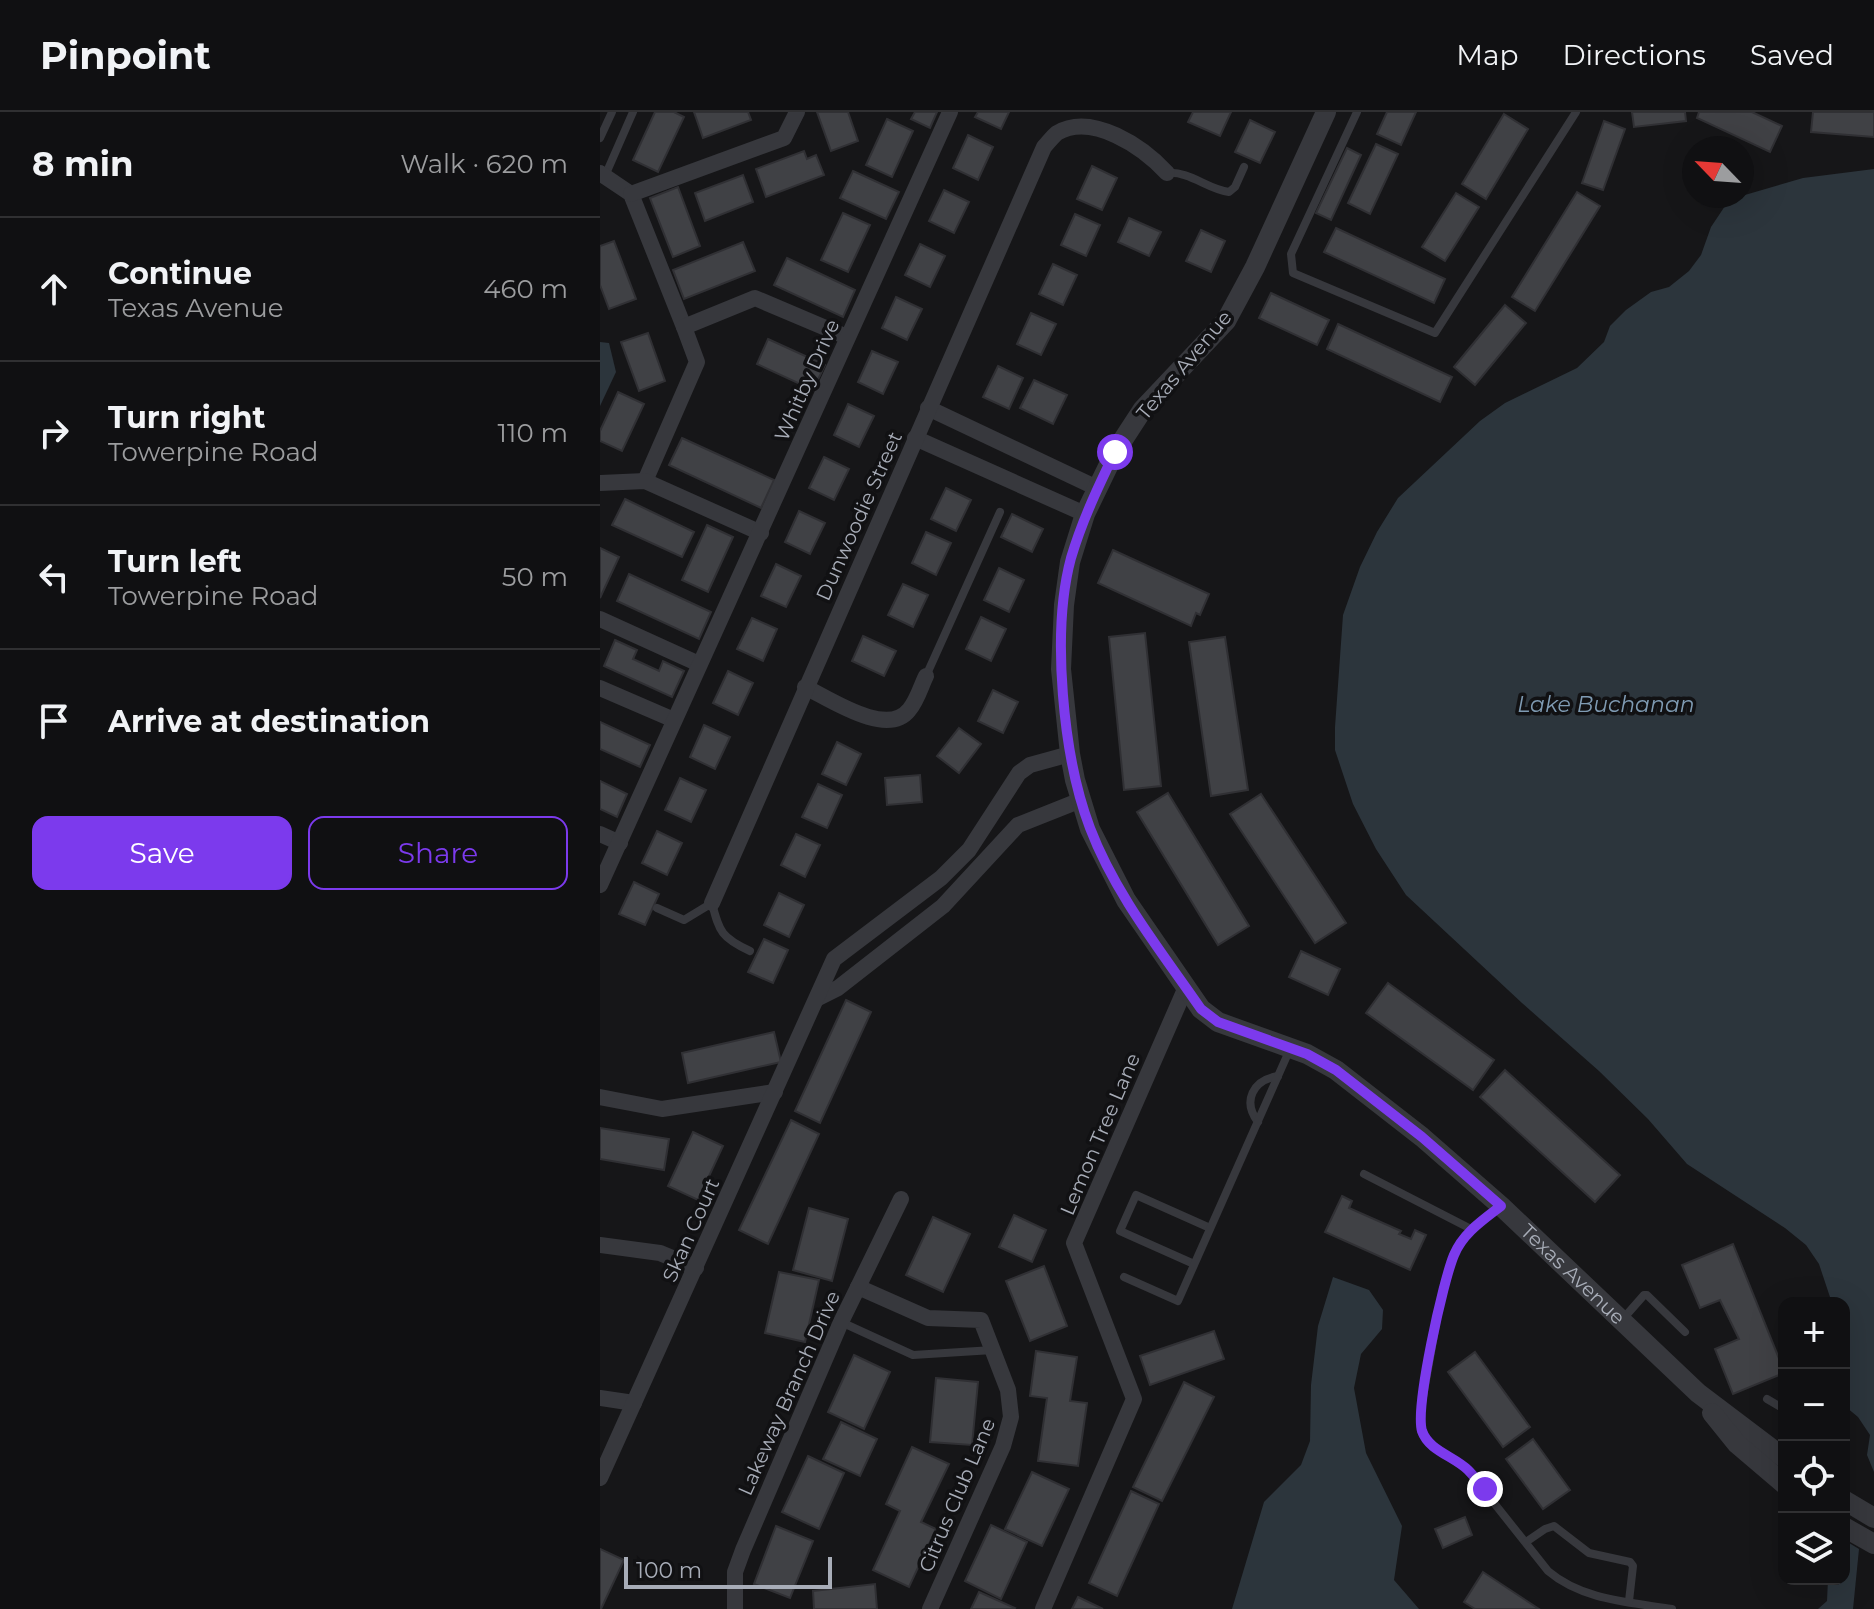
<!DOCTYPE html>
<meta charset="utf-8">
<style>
:root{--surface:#101012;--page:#1e1e20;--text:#f1f3f6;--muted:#9c9d9f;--line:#303032;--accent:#7c3aed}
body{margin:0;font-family:Montserrat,sans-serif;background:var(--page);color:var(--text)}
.controls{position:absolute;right:24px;bottom:24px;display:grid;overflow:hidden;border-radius:16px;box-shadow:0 8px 32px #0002}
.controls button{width:72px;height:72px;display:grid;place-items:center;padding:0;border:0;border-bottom:2px solid var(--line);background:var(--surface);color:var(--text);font:40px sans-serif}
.compass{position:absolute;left:1082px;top:24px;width:72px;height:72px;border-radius:50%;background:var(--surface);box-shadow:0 8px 32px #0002;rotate:295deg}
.scale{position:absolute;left:24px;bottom:20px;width:208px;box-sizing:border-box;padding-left:8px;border:4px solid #a8adb8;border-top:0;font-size:22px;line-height:28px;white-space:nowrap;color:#a8adb8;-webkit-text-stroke:6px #111113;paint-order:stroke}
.stop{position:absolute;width:24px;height:24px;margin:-18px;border:6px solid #7c3aed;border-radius:50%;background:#fff}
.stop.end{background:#7c3aed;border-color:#fff;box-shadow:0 2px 8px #0008}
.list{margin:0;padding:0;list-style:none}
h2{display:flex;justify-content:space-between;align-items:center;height:104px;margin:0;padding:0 32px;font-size:34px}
h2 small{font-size:26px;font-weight:400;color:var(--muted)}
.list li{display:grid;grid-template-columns:52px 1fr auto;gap:24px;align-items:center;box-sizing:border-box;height:144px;padding:0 32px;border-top:2px solid var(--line)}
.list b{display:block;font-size:30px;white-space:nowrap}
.list p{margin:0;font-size:26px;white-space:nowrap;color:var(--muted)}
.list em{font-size:26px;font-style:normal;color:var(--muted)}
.actions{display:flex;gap:16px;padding:24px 32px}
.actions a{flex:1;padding:18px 0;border:2px solid var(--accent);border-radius:16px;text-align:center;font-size:28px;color:var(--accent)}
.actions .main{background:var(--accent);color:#fff}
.icon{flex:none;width:44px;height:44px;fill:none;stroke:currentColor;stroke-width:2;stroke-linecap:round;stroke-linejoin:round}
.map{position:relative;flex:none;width:1274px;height:1497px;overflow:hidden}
header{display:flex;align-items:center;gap:48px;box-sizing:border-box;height:112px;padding:0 40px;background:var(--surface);border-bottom:2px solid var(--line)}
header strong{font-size:38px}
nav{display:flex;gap:44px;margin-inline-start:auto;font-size:28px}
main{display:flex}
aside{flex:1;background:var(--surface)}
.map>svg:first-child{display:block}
</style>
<header>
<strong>Pinpoint</strong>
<nav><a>Map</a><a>Directions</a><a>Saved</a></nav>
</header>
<main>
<aside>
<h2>8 min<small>Walk · 620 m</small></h2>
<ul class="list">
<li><svg class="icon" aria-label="ahead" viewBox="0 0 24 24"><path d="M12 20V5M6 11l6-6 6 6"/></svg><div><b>Continue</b><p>Texas Avenue</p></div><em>460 m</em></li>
<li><svg class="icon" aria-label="right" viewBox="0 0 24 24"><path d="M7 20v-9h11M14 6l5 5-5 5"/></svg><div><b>Turn right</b><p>Towerpine Road</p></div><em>110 m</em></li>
<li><svg class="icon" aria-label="left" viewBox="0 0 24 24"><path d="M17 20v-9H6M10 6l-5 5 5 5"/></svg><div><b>Turn left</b><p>Towerpine Road</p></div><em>50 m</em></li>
<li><svg class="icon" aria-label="arrive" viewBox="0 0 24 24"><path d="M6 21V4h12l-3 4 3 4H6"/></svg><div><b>Arrive at destination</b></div></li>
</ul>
<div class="actions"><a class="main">Save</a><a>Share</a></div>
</aside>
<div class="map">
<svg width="1274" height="1497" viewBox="0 0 1274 1497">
<rect width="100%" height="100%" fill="#161618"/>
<!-- water -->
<g fill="#2c353c">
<polygon points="1274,57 1274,1360 1267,1343 1270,1323 1258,1305 1246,1295 1244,1287 1244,1191 1232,1191 1219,1152 1206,1133 1185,1116 1087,1052 1048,1007 999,959 922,891 806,783 776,737 753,692 735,638 735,615 743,503 760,455 777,420 798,386 880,309 905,291 977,256 1004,230 1010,214 1026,198 1051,180 1069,175 1089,159 1101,143 1111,115 1125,94 1138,85 1203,66"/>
<polygon points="0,230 9,231 16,260 0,294"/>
<polygon points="733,1165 769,1178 783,1198 782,1217 761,1242 754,1276 766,1341 802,1414 794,1468 819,1497 632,1497 664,1390 701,1353 710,1329 711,1273 718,1214"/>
<polygon points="1249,1431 1259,1437 1253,1497 1218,1497 1227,1489 1228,1467 1244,1467 1244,1438"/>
</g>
<!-- building -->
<g fill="#404145" stroke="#303034" stroke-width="2">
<polygon points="55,0 74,0 84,5 58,60 33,48"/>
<polygon points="94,0 148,0 151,8 103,26"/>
<polygon points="217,0 248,0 258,29 231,39"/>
<polygon points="315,0 337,0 330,16 311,7"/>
<polygon points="378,0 409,0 401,17 375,5"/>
<polygon points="593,0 631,0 620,24 588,10"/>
<polygon points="787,0 816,0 801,33 777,22"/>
<polygon points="1032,0 1085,0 1086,9 1034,15"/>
<polygon points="1099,0 1152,0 1182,14 1170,40 1097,6"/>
<polygon points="1213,0 1274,0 1274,25 1211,20"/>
<polygon points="904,2 928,17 886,87 862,72"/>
<polygon points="287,7 313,19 292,65 266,53"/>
<polygon points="650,8 675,20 660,51 635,40"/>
<polygon points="1004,9 1025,17 1003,78 982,71"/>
<polygon points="368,23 393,35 378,68 353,56"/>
<polygon points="776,32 798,42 770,102 748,91"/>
<polygon points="747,36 761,43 731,108 716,101"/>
<polygon points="204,39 207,47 216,43 224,63 166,85 156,57"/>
<polygon points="492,54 517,66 502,98 477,87"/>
<polygon points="253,59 299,80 286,107 240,86"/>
<polygon points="143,63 153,90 105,109 95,81"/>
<polygon points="78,75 100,134 73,145 50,86"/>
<polygon points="344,78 369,90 354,121 329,109"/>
<polygon points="977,80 1000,94 935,199 912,185"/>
<polygon points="856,81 879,95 845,149 822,135"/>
<polygon points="243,101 270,113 248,160 221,148"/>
<polygon points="475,102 500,113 486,144 461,133"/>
<polygon points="529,106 561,120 549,144 518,130"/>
<polygon points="736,116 845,167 834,191 724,140"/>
<polygon points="601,118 625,129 611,160 586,149"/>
<polygon points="14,129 36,187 9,197 0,173 0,134"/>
<polygon points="143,130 155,159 84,187 73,158"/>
<polygon points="320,132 345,144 330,175 305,163"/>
<polygon points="187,146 255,178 243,205 174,173"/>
<polygon points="453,152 477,163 463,193 439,182"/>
<polygon points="671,181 729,208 717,233 659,206"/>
<polygon points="296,185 322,197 307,228 282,216"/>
<polygon points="905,193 926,211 875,273 854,255"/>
<polygon points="431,201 456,212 441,243 417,232"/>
<polygon points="738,212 852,265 840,290 727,237"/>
<polygon points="48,221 65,269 39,279 21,230"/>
<polygon points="168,227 225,253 213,278 157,252"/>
<polygon points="272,239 298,250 283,282 258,270"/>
<polygon points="398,254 423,266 409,297 383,285"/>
<polygon points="434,268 467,283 453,312 420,296"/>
<polygon points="18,280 44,292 22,339 0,329 0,319"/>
<polygon points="248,292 274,304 259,335 234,323"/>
<polygon points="82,326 174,368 161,396 69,353"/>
<polygon points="224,345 249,357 234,388 209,376"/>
<polygon points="346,376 371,388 356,419 331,407"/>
<polygon points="25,387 94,420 82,445 12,413"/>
<polygon points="199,399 225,411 210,442 185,430"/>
<polygon points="412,402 443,417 432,440 401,425"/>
<polygon points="107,413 133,425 108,480 82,468"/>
<polygon points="326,420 351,431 336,463 312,451"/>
<polygon points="0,436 19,445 0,486"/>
<polygon points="513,438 609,482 600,503 596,501 591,514 498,471"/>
<polygon points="176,452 201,464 186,495 161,484"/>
<polygon points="399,456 424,468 409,500 384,488"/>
<polygon points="29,462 111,500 99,527 17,489"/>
<polygon points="303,472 328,483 313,515 288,503"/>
<polygon points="381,505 406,517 391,549 366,537"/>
<polygon points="152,506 177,517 163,549 137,537"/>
<polygon points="545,521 561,674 524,678 509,525"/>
<polygon points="263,524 296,539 284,564 252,549"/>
<polygon points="625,525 648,678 611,684 589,530"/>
<polygon points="15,528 37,538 33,547 59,559 63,549 84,559 72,585 4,554"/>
<polygon points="128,559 153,571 138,603 113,591"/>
<polygon points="393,578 418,590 403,621 378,609"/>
<polygon points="0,610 50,633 40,655 0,637"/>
<polygon points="104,613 130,625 115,657 90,645"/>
<polygon points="359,616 381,632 359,661 337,644"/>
<polygon points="237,630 261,642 246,673 222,662"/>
<polygon points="320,663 322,690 287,693 285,666"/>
<polygon points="80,666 106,678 91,710 65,698"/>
<polygon points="0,669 27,682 17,705 0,697"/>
<polygon points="218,672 242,683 227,716 202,705"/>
<polygon points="568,681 649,814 618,833 537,700"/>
<polygon points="661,682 746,811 715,831 630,702"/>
<polygon points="57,719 82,731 67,763 42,751"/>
<polygon points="196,722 220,733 205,765 181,753"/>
<polygon points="34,770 59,782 45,813 19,802"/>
<polygon points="179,781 204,793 189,825 164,813"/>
<polygon points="164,827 188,838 173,871 148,860"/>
<polygon points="701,839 740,857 728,883 689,865"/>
<polygon points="788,871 894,948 873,978 766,901"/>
<polygon points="246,888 271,900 220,1011 195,999"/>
<polygon points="174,920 181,950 88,971 82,941"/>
<polygon points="905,958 1020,1063 995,1090 880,985"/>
<polygon points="191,1008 219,1022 168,1132 139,1118"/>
<polygon points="0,1016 69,1027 64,1058 0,1047"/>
<polygon points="93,1020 123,1034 98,1088 68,1074"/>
<polygon points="742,1084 752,1089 749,1096 801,1119 799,1122 811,1127 815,1118 826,1123 810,1158 725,1120"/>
<polygon points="209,1096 248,1107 232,1169 193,1158"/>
<polygon points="414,1103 446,1118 432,1150 399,1135"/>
<polygon points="333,1105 370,1122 343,1180 306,1163"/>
<polygon points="1133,1132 1184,1259 1184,1261 1133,1282 1115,1237 1139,1227 1120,1188 1100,1196 1082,1153"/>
<polygon points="444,1154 467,1214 430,1229 406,1169"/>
<polygon points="179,1160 219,1168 205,1230 165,1221"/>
<polygon points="614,1219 624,1247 550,1273 540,1244"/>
<polygon points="436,1239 477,1245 470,1289 487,1291 478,1354 438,1349 447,1286 430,1284"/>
<polygon points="875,1240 930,1315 903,1335 848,1260"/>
<polygon points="254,1243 290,1260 264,1317 228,1300"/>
<polygon points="336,1266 378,1270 372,1333 330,1330"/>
<polygon points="584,1270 614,1285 562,1389 533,1375"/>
<polygon points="241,1310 277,1327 260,1364 223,1347"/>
<polygon points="933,1327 970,1378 943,1397 906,1347"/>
<polygon points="312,1335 349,1352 321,1410 336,1417 309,1475 273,1458 300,1399 286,1392"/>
<polygon points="208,1344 244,1361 219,1417 182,1400"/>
<polygon points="432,1360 469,1377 442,1434 405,1417"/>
<polygon points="531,1379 559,1392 517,1484 489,1471"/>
<polygon points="865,1405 872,1423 843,1436 835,1417"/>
<polygon points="391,1413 427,1430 401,1487 365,1469"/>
<polygon points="176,1414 213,1429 190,1486 154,1472"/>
<polygon points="0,1437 24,1448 1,1497 0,1497"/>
<polygon points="883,1460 939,1497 875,1497 864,1490"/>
<polygon points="275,1472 277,1497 214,1497 213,1479"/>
<polygon points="379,1480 415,1496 414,1497 371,1497"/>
<polygon points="478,1485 503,1497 472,1497"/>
</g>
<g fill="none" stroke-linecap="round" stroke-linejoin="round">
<!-- service -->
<g stroke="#37383d" stroke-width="8">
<polyline points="757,0 691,142 693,161 835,221 976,0"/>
<polyline points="0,26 12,0"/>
<path d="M567 61C590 59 607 77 629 80L635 75 644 55"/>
<polyline points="5,64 33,0"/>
<polyline points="326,564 400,400"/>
<path d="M57 796 84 808 112 791C119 820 122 826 150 839"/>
<path d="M658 1010C642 989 653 968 678 964"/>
<polyline points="764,1062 871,1117 900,1095"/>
<path d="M871 1117 854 1141 839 1195 820 1302 822 1321 833 1335 867 1357 948 1459C982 1488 1029 1490 1072 1497"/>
<polyline points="594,1152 520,1119 536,1083 610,1116"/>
<polyline points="524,1165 578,1189 690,937"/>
<polyline points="1022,1208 1044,1183 1047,1183 1085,1220"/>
<polyline points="241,1210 313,1243 393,1238"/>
<polyline points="1167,1287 1184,1297"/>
<polyline points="1244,1332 1244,1340"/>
<polyline points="926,1430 945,1417 954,1414 989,1441 1030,1450 1033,1454 1029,1489"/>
</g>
<!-- minor -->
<g stroke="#37383d" stroke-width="16">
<polyline points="0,61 31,82 84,215"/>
<polyline points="31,82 184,26 197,0"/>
<polyline points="328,296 497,376"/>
<polyline points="315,326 485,402"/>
<polyline points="45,369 97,250 84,215 155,186 247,225"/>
<polyline points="0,371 45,369 161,421"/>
<polyline points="0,507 99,552"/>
<path d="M205 575C230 587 287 626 309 598 317 589 321 574 326 564"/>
<polyline points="0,576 74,608"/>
<polyline points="0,722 20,731"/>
<polyline points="0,773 350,0"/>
<path d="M112 791 444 35C448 31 452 25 457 21 492 0 543 35 567 61"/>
<polyline points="218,886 238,876 343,794 418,713 481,688"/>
<polyline points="0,985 62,997 175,980"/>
<polyline points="0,1133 60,1141 96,1156"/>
<polyline points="258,1175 328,1206 381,1208 408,1278 411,1305 403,1334 330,1497"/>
<polyline points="0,1286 34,1291"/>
<polyline points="0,1366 234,847 341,766 369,738 419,661 430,653 470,642"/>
<polyline points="135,1497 135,1460 143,1438 241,1210 301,1087"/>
<polyline points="443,1497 534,1287 474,1131 586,875"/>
</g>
<!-- tertiary -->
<g stroke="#37383d" stroke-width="20">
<path id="s1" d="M726 0 655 155 626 209 543 297 515 340 485 402 470 450 464 493 461 557 470 642 475 668 490 717 526 788 601 897 618 910 707 942 736 958 822 1025 901 1094 1098 1281 1184 1346"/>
<polyline points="1112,1301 1137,1332 1184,1372"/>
<polyline points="1244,1388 1274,1406"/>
<polyline points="1244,1415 1274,1432"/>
</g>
</g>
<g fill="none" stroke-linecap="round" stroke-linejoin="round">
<!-- route -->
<path stroke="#7c3aed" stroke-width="10" d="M515 340C498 375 482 409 471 446 451 520 463 645 490 716 515 782 561 839 601 897L618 910 707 942 736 958 822 1025 901 1094C883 1108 863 1121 854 1143 843 1169 815 1295 822 1319 829 1339 854 1344 868 1358 874 1364 879 1371 885 1377"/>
</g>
<g text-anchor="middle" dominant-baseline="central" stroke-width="7" stroke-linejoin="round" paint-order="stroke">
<!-- street labels -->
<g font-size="20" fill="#a8adb8" stroke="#111113">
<text transform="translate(584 253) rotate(-50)">Texas Avenue</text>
<text transform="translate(207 268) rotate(-66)">Whitby Drive</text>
<text transform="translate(259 404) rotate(-66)">Dunwoodie Street</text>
<text transform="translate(500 1022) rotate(-67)">Lemon Tree Lane</text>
<text transform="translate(91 1118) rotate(-66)">Skan Court</text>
<text stroke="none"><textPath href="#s1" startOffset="1468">Texas Avenue</textPath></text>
<text transform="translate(189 1281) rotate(-66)">Lakeway Branch Drive</text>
<text transform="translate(357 1383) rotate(-67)">Citrus Club Lane</text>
</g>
<!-- water labels -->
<g font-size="22" font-style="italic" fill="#7f9bb3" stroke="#111113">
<text x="1006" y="592">Lake Buchanan</text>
</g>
</g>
</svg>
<div class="controls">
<button>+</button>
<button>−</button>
<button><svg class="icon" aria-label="locate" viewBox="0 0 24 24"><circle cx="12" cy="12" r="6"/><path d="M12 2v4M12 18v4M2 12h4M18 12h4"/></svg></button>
<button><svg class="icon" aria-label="layers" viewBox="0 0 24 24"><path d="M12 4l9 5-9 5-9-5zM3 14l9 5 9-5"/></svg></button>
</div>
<svg class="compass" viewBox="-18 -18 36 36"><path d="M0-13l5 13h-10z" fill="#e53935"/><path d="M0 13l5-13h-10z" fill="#9c9d9f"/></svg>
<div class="scale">100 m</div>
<div class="stop" style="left:515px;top:340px"></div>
<div class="stop end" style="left:885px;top:1377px"></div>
</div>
</main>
